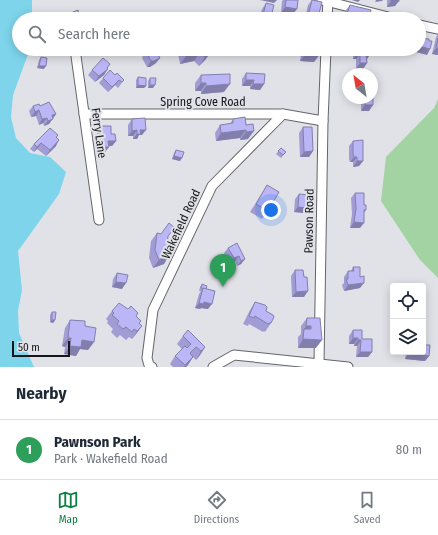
<!DOCTYPE html>
<meta charset="utf-8">
<style>
:root{--surface:#fff;--page:#f6f6f7;--text:#1f2937;--muted:#747a83;--line:#e0e1e3;--accent:#0b8043}
body{margin:0;font-family:"Fira Sans Condensed",sans-serif;background:var(--page);color:var(--text)}
.controls{position:absolute;right:12px;bottom:12px;display:grid;overflow:hidden;border-radius:4px;box-shadow:0 2px 10px #0003}
.controls button{width:36px;height:36px;display:grid;place-items:center;padding:0;border:0;border-bottom:1px solid var(--line);background:var(--surface);color:var(--text);font:20px sans-serif}
.compass{position:absolute;left:342px;top:68px;width:36px;height:36px;border-radius:50%;background:var(--surface);box-shadow:0 2px 10px #0003;rotate:329deg}
.scale{position:absolute;left:12px;bottom:10px;width:58px;box-sizing:border-box;padding-left:4px;border:2px solid #171719;border-top:0;font-size:11px;line-height:14px;white-space:nowrap;color:#171719;-webkit-text-stroke:3px #e1e1e8;paint-order:stroke}
.you{position:absolute;left:271px;top:210px;width:14px;height:14px;margin:-10px;border:3px solid #fff;border-radius:50%;background:#1a73e8;box-shadow:0 0 0 6px #1a73e833}
.badge{display:grid;place-items:center;width:26px;height:26px;border-radius:50%;background:var(--accent);color:#fff;font-size:13px;font-weight:700}
.pin{position:absolute;translate:-50% -33px;filter:drop-shadow(0 1px 2px #0008)}
.pin::after{content:'';position:absolute;top:21px;width:14px;height:12px;background:inherit;clip-path:polygon(0 0,100% 0,50% 100%)}
.list{margin:0;padding:0;list-style:none}
h2{display:flex;justify-content:space-between;align-items:center;height:52px;margin:0;padding:0 16px;font-size:17px}
h2 small{font-size:13px;font-weight:400;color:var(--muted)}
.list li{display:grid;grid-template-columns:26px 1fr auto;gap:12px;align-items:center;box-sizing:border-box;height:60px;padding:0 16px;border-top:1px solid var(--line)}
.list b{display:block;font-size:15px;white-space:nowrap}
.list p{margin:0;font-size:13px;white-space:nowrap;color:var(--muted)}
.list em{font-size:13px;font-style:normal;color:var(--muted)}
.icon{flex:none;width:22px;height:22px;fill:none;stroke:currentColor;stroke-width:2;stroke-linecap:round;stroke-linejoin:round}
.map{position:relative;flex:none;width:438px;height:367px;overflow:hidden}
.search{position:absolute;background:var(--surface);box-shadow:0 2px 10px #0003;left:12px;right:12px;top:12px;height:44px;display:flex;align-items:center;gap:10px;box-sizing:border-box;padding:0 14px;border-radius:22px;color:var(--muted);font-size:15px}
.sheet{height:112px;background:var(--surface)}
nav{display:flex;justify-content:space-around;align-items:center;box-sizing:border-box;height:56px;border-top:1px solid var(--line);background:var(--surface);font-size:11px;color:var(--muted)}
nav a{display:grid;justify-items:center;gap:2px}
nav .on{color:var(--accent)}
.map>svg:first-child{display:block}
</style>
<div class="map">
<svg width="438" height="367" viewBox="0 0 438 367">
<rect width="100%" height="100%" fill="#e1e1e8"/>
<!-- green -->
<polygon fill="#a3d3a3" points="438,99 438,278 420,260 381,201 386,157 434,108"/>
<!-- water -->
<polygon fill="#7ed4eb" points="0,0 32,0 32,19 19,19 19,49 30,49 13,95 11,117 16,138 30,153 50,157 66,172 59,194 18,251 22,290 18,311 19,333 34,367 0,367"/>
<g fill="none" stroke-linecap="round" stroke-linejoin="round">
<defs>
<g id="minor">
<polyline points="322,0 396,19"/>
<polyline points="327,19 328,0"/>
<polyline points="419,25 438,29"/>
<polyline points="75,49 99,220"/>
<polyline points="84,114 283,114 323,121"/>
<polyline points="319,364 323,121 326,49"/>
<polyline points="152,367 149,365 147,358 153,310 212,186 283,114"/>
<polyline points="213,367 234,355 348,367"/>
</g>
</defs>
<!-- minor casing -->
<use href="#minor" stroke="#64646a" stroke-width="11"/>
<!-- minor -->
<use href="#minor" stroke="#fff" stroke-width="9"/>
</g>
<!-- wall -->
<g fill="#a19dd4">
<polygon points="283,0 298,0 293,14 281,13 282,1"/>
<polygon points="312,0 318,17 323,19 309,19 305,18 308,5"/>
<polygon points="387,0 399,0 395,6 387,7"/>
<polygon points="266,3 271,17 270,19 259,19 262,9"/>
<polygon points="350,5 369,19 344,19 346,10"/>
<polygon points="438,34 438,55 432,54 436,37"/>
<polygon points="146,49 154,49 156,63 150,67 147,67 142,58 143,56 142,54"/>
<polygon points="177,49 209,49 211,52 205,60 199,66 194,61 180,64"/>
<polygon points="304,49 322,49 320,51 320,54 314,62 300,61 301,54"/>
<polygon points="353,49 371,49 371,53 367,59 367,63 363,69 356,69 356,59 353,59"/>
<polygon points="41,57 44,69 37,68 39,60"/>
<polygon points="107,68 104,75 95,82 88,75 92,70"/>
<polygon points="246,73 264,84 260,90 250,89 250,86 242,86 242,79"/>
<polygon points="115,75 124,80 118,88 115,85 108,92 99,83 103,78"/>
<polygon points="201,75 224,92 201,94 201,91 195,91 195,83"/>
<polygon points="138,77 146,86 144,88 136,88 136,80"/>
<polygon points="150,78 153,88 148,88 148,81"/>
<polygon points="361,98 372,98 369,111 361,111"/>
<polygon points="33,106 40,106 56,114 49,124 44,126 43,123 39,125 36,116 31,117 29,111"/>
<polygon points="245,117 248,139 240,140 240,138 216,141 215,133 220,125 230,124 233,119"/>
<polygon points="132,119 142,135 139,135 137,139 133,139 133,136 128,136 128,125"/>
<polygon points="100,126 116,141 112,146 109,146 105,152 100,152 100,147 97,147 97,132"/>
<polygon points="303,127 313,151 309,157 300,157 299,133"/>
<polygon points="58,135 57,137 56,146 46,156 37,149 34,152 30,149 34,144"/>
<polygon points="353,141 363,161 359,166 353,167 353,162 350,162 349,159 349,146"/>
<polygon points="281,148 286,152 281,158 276,154"/>
<polygon points="176,150 180,161 172,159 174,153"/>
<polygon points="267,185 268,211 262,219 250,212 262,193"/>
<polygon points="355,193 364,205 366,210 364,213 360,228 350,228 352,214 351,198"/>
<polygon points="299,194 307,210 306,210 304,213 294,212 295,199"/>
<polygon points="157,233 161,234 168,237 167,249 169,255 164,264 153,268 149,258 151,241"/>
<polygon points="228,248 245,259 241,264 237,266 235,261 230,264 224,253"/>
<polygon points="353,267 360,288 344,291 342,285 344,283 344,277 348,271 351,271"/>
<polygon points="295,270 304,297 292,297 291,276"/>
<polygon points="117,273 122,289 112,287 113,279"/>
<polygon points="202,284 206,289 208,309 201,308 200,309 195,308 199,294 201,291 199,291 200,287"/>
<polygon points="255,302 266,311 271,323 265,332 264,331 263,332 249,324 248,326 243,324 250,310"/>
<polygon points="112,311 136,316 141,321 139,324 142,326 132,339 129,337 126,340 120,335 117,338 111,332 113,329 107,323 108,321 106,319"/>
<polygon points="52,312 55,320 53,323 50,322 50,315"/>
<polygon points="307,318 320,318 316,348 298,348 298,337 301,334 301,326"/>
<polygon points="70,320 85,326 94,342 88,350 80,349 76,356 64,354 65,347 62,346 65,328"/>
<polygon points="353,330 362,339 372,352 368,357 356,357 357,346 354,346 354,344 349,344 349,336"/>
<polygon points="183,336 205,347 200,355 196,360 193,357 186,367 173,367 170,364 175,356 182,349 177,344"/>
<polygon points="406,352 423,352 429,356 425,361 405,359"/>
</g>
<!-- shaded-wall -->
<g fill="#837fac">
<polygon points="260,0 277,0 274,3"/>
<polygon points="352,0 360,0 358,2"/>
<polygon points="376,0 383,0 382,1 375,2"/>
<polygon points="391,1 399,1 395,6 387,7"/>
<polygon points="285,7 297,9 293,14 281,13"/>
<polygon points="309,12 314,14 311,19 310,17 309,19 305,18"/>
<polygon points="347,14 366,19 344,19"/>
<polygon points="263,15 271,17 270,19 260,19"/>
<polygon points="419,46 430,49 427,55 412,51 413,49 419,49"/>
<polygon points="436,48 438,49 438,55 432,54"/>
<polygon points="320,49 322,49 318,54 320,54 314,62 300,61 306,53"/>
<polygon points="382,49 390,49 389,51"/>
<polygon points="200,52 194,61 180,64 186,56"/>
<polygon points="211,52 205,60 199,66 205,57"/>
<polygon points="371,53 367,59 363,59 366,54"/>
<polygon points="357,54 360,54 356,59 353,59"/>
<polygon points="160,58 156,63 150,67 147,67 151,61"/>
<polygon points="360,63 367,63 363,69 356,69"/>
<polygon points="110,64 106,70 108,69 104,75 95,82 99,76"/>
<polygon points="39,66 46,66 44,69 37,68"/>
<polygon points="119,80 115,85 108,92 112,87"/>
<polygon points="246,80 254,80 250,86 242,86"/>
<polygon points="201,83 206,83 201,91 195,91"/>
<polygon points="230,84 224,92 201,94 206,86"/>
<polygon points="253,84 264,84 260,90 250,89"/>
<polygon points="138,85 146,86 144,88 136,88"/>
<polygon points="150,85 155,85 153,88 148,88"/>
<polygon points="365,105 373,105 369,111 361,111"/>
<polygon points="39,110 36,116 31,117 35,112"/>
<polygon points="56,114 49,124 44,126 52,115"/>
<polygon points="47,118 43,123 39,125 42,119"/>
<polygon points="137,130 133,136 128,136 132,131"/>
<polygon points="140,130 146,130 142,135 139,135 137,139 133,139"/>
<polygon points="246,130 240,138 216,141 221,133"/>
<polygon points="254,131 248,139 240,140 246,132"/>
<polygon points="59,140 56,146 46,156 50,150"/>
<polygon points="101,141 103,141 100,147 97,147"/>
<polygon points="108,141 116,141 112,146 105,146"/>
<polygon points="41,143 37,149 34,152 37,147"/>
<polygon points="104,147 109,147 105,152 100,152"/>
<polygon points="313,151 309,157 300,157 304,152"/>
<polygon points="174,156 182,158 180,161 172,159"/>
<polygon points="354,157 357,157 353,162 350,162"/>
<polygon points="357,161 363,161 359,166 353,167"/>
<polygon points="308,204 311,205 307,210 306,210 304,213 294,212 298,207"/>
<polygon points="354,222 364,223 360,228 350,228"/>
<polygon points="169,255 164,264 153,268 159,260"/>
<polygon points="239,256 235,261 230,264 234,258"/>
<polygon points="245,259 241,264 237,266 241,261"/>
<polygon points="116,282 126,283 122,289 112,287"/>
<polygon points="364,283 360,288 344,291 348,285"/>
<polygon points="308,291 304,297 292,297 296,292"/>
<polygon points="204,302 212,304 208,309 201,308 200,309 195,308 199,303"/>
<polygon points="52,320 55,320 53,323 50,322"/>
<polygon points="142,326 136,334 132,339 137,331"/>
<polygon points="306,326 311,326 305,334 304,330"/>
<polygon points="68,338 71,338 65,347 62,346"/>
<polygon points="353,338 358,338 354,344 349,344"/>
<polygon points="303,339 322,340 316,348 298,348"/>
<polygon points="82,340 94,342 88,350 80,349 76,356 64,354 70,346"/>
<polygon points="358,340 361,340 357,346 354,346"/>
<polygon points="205,347 200,355 196,360 201,351"/>
<polygon points="360,352 372,352 368,357 356,357"/>
<polygon points="409,353 429,356 425,361 405,359"/>
<polygon points="193,357 188,365 186,367 184,367"/>
</g>
<!-- building -->
<g fill="#bbb6f6" stroke="#837fac">
<polygon points="286,0 298,0 297,9 285,7"/>
<polygon points="312,0 322,2 318,17 323,18 323,19 310,19 310,17 313,18 314,14 309,12"/>
<rect x="391" y="0" width="8" height="1"/>
<polygon points="266,3 274,5 271,17 263,15"/>
<polygon points="350,5 371,10 369,19 366,19 347,14"/>
<polygon points="78,10 80,18 89,15 90,19 58,19 60,12 61,17"/>
<polygon points="419,38 429,39 429,41 432,41 430,49 419,46"/>
<polygon points="438,38 438,49 436,48"/>
<polygon points="146,49 154,49 160,58 154,61 151,61 146,52 148,51"/>
<polygon points="184,49 209,49 211,52 205,57 200,52 186,56"/>
<polygon points="306,49 320,49 320,54 306,53"/>
<polygon points="357,49 371,49 371,53 366,54 367,63 360,63 360,54 357,54"/>
<polygon points="41,57 47,58 46,66 39,66"/>
<polygon points="103,58 110,64 107,68 108,69 99,76 92,70"/>
<polygon points="110,70 115,75 117,73 124,80 122,82 119,80 112,87 103,78"/>
<polygon points="246,73 265,74 264,84 253,84 254,80 246,80"/>
<polygon points="230,74 230,84 206,86 206,83 201,83 201,75"/>
<polygon points="138,77 146,78 146,86 138,85"/>
<polygon points="150,78 156,78 155,85 150,85"/>
<polygon points="372,92 373,92 373,105 365,105 365,98 372,98"/>
<polygon points="49,102 56,114 52,115 53,119 48,121 47,118 42,119 39,110 35,112 33,106 39,104 40,106"/>
<polygon points="245,117 246,125 253,124 254,131 246,132 246,130 221,133 220,125 233,123 233,119"/>
<polygon points="145,118 146,130 140,130 141,134 137,134 137,130 132,131 132,119"/>
<polygon points="100,126 111,126 111,134 115,134 116,141 108,141 109,147 104,147 103,141 101,141"/>
<polygon points="303,127 312,127 313,151 304,152"/>
<polygon points="50,128 58,135 56,137 59,140 50,150 41,143 37,147 34,144"/>
<polygon points="363,140 363,161 357,161 357,157 354,157 353,154 353,141"/>
<polygon points="281,148 286,152 283,155 278,151"/>
<polygon points="176,150 184,152 182,158 174,156"/>
<polygon points="267,185 279,192 268,211 256,204"/>
<polygon points="355,193 364,193 364,205 366,205 366,210 364,210 364,223 354,222 356,209"/>
<polygon points="299,194 309,195 309,197 312,197 311,205 308,204 308,208 298,207"/>
<polygon points="169,223 175,228 168,236 167,249 169,255 159,260 155,250 157,233 161,234"/>
<polygon points="237,243 245,259 241,261 239,256 234,258 228,248"/>
<polygon points="353,267 360,267 360,277 364,276 364,283 348,285 346,279 348,279 348,271 354,271"/>
<polygon points="295,270 303,270 304,277 307,277 308,291 296,292"/>
<polygon points="117,273 128,275 126,283 116,282"/>
<polygon points="202,284 207,286 206,289 201,288"/>
<polygon points="203,288 215,291 212,304 204,302 203,304 199,303"/>
<polygon points="255,302 265,305 267,307 266,311 273,315 274,317 271,323 269,323 268,324 255,316 254,318 249,316"/>
<polygon points="119,303 128,309 131,306 138,313 136,316 141,321 139,323 142,326 137,331 134,329 132,332 126,327 123,329 117,324 119,321 112,315 114,313 112,311"/>
<polygon points="52,312 56,312 55,320 52,320"/>
<polygon points="307,318 320,318 322,340 303,339 304,329 311,329 311,326 306,326"/>
<polygon points="70,320 85,321 85,326 96,328 94,342 82,340 81,347 70,346 71,338 68,338"/>
<polygon points="188,330 205,347 201,351 196,347 190,353 193,357 185,365 175,356 185,346 187,348 191,344 183,336"/>
<polygon points="353,330 362,330 362,339 372,339 372,352 360,352 361,340 358,340 358,338 353,338"/>
<polygon points="423,345 430,345 429,356 409,353 410,352 423,352"/>
</g>
<g text-anchor="middle" dominant-baseline="central" stroke-width="4" stroke-linejoin="round" paint-order="stroke">
<!-- street labels -->
<g font-size="12" fill="#171719" stroke="#e1e1e8">
<text x="203" y="102">Spring Cove Road</text>
<text transform="translate(99 133) rotate(82)">Ferry Lane</text>
<text transform="translate(309 221) rotate(-89)">Pawson Road</text>
<text transform="translate(181 224) rotate(-65)">Wakefield Road</text>
</g>
</g>
</svg>
<div class="controls">
<button><svg class="icon" aria-label="locate" viewBox="0 0 24 24"><circle cx="12" cy="12" r="6"/><path d="M12 2v4M12 18v4M2 12h4M18 12h4"/></svg></button>
<button><svg class="icon" aria-label="layers" viewBox="0 0 24 24"><path d="M12 4l9 5-9 5-9-5zM3 14l9 5 9-5"/></svg></button>
</div>
<svg class="compass" viewBox="-18 -18 36 36"><path d="M0-13l5 13h-10z" fill="#e53935"/><path d="M0 13l5-13h-10z" fill="#747a83"/></svg>
<div class="scale">50 m</div>
<div class="you"></div>
<div class="pin badge" style="left:223px;top:287px;background:#2e9e5b">1</div>
<div class="search"><svg class="icon" aria-label="search" viewBox="0 0 24 24"><circle cx="10" cy="10" r="6"/><path d="M15 15l6 6"/></svg>Search here</div>
</div>
<section class="sheet">
<h2>Nearby<small></small></h2>
<ul class="list">
<li><span class="badge" style="background:#2e9e5b">1</span><div><b>Pawnson Park</b><p>Park · Wakefield Road</p></div><em>80 m</em></li>
</ul>
</section>
<nav>
<a class="on"><svg class="icon" aria-label="map" viewBox="0 0 24 24"><path d="M3 6l6-2 6 2 6-2v14l-6 2-6-2-6 2zM9 4v14M15 6v14"/></svg>Map</a>
<a><svg class="icon" aria-label="directions" viewBox="0 0 24 24"><path d="M12 3l9 9-9 9-9-9zM9 14v-3h6M13 9l2 2-2 2"/></svg>Directions</a>
<a><svg class="icon" aria-label="saved" viewBox="0 0 24 24"><path d="M7 4h10v16l-5-4-5 4z"/></svg>Saved</a>
</nav>
